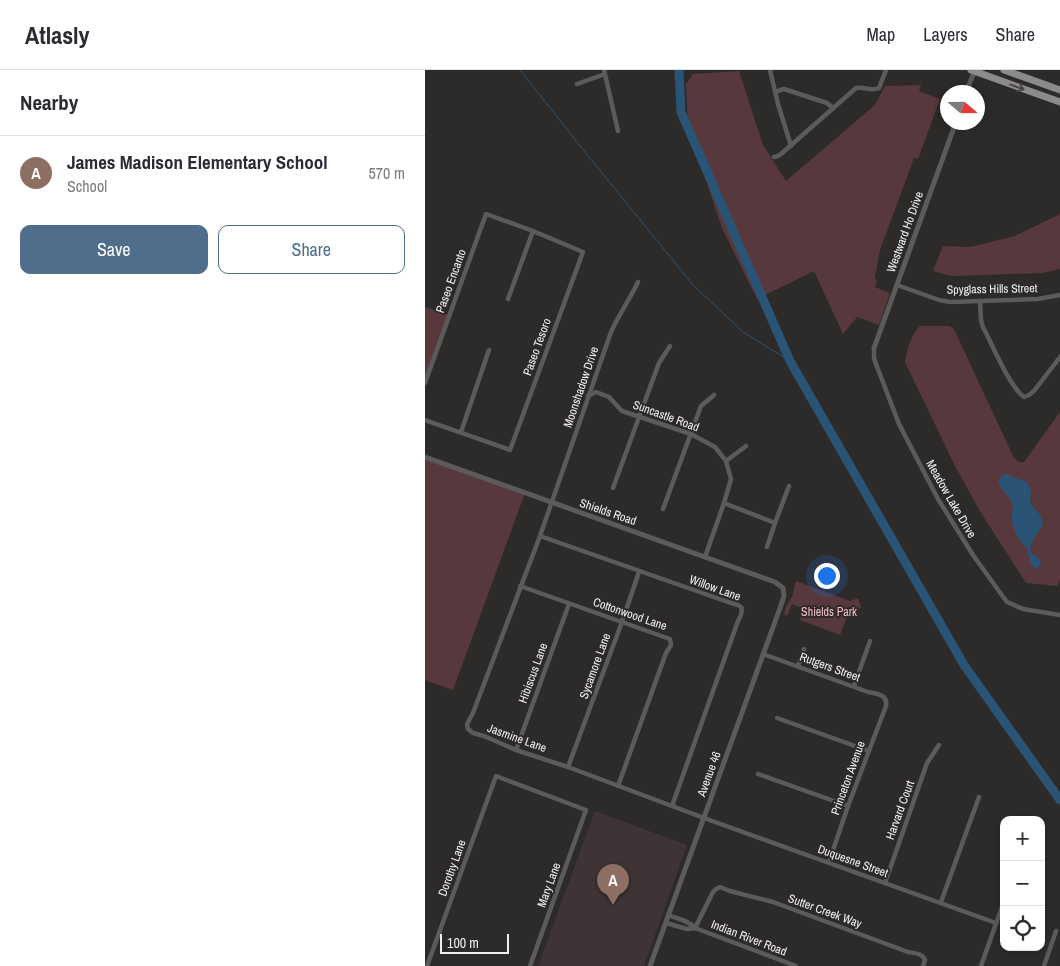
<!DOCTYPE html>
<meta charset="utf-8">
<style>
:root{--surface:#fff;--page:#f2f2f3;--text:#2b2b33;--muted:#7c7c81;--line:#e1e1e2;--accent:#4e6e8b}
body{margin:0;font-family:"Archivo Narrow",sans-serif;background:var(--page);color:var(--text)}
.controls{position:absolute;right:15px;bottom:15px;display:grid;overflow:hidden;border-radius:10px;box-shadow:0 2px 12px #0003}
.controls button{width:45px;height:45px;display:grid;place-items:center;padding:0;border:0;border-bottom:1px solid var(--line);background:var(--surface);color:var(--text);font:25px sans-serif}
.compass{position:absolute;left:515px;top:15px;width:45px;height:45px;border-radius:50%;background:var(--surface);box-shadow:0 2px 12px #0003;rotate:110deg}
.scale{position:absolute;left:15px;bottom:12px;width:69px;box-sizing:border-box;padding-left:5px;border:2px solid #f0eeee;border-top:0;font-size:14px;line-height:18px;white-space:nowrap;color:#f0eeee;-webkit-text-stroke:4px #2d2a2a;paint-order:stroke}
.you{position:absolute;left:401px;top:505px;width:18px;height:18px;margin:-12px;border:4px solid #fff;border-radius:50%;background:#1a73e8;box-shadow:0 0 0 8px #1a73e833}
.badge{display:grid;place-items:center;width:32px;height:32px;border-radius:50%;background:var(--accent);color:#fff;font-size:16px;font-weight:700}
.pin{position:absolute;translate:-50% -41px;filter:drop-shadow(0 1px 2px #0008)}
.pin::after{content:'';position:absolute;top:26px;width:18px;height:15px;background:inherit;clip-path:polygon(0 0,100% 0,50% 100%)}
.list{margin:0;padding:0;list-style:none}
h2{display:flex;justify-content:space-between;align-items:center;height:65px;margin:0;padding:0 20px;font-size:21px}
h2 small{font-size:16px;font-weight:400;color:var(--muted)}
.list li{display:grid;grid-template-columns:32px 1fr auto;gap:15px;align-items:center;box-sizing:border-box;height:75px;padding:0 20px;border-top:1px solid var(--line)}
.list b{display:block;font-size:19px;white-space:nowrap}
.list p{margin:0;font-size:16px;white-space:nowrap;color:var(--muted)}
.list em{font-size:16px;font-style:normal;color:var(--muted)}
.actions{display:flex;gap:10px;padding:15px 20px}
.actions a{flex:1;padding:11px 0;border:1px solid var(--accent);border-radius:10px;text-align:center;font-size:18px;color:var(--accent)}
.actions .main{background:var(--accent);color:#fff}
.icon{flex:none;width:28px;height:28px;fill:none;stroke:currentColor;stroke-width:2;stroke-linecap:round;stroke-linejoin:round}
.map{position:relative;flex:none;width:635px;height:896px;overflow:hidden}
header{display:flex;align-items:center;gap:30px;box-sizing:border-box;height:70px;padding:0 25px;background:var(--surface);border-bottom:1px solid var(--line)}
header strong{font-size:24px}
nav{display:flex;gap:28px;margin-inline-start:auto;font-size:18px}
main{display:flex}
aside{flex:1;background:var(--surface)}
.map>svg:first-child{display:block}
</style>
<header>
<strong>Atlasly</strong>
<nav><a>Map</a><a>Layers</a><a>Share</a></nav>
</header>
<main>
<aside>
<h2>Nearby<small></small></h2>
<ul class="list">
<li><span class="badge" style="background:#8d6e63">A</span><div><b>James Madison Elementary School</b><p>School</p></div><em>570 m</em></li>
</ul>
<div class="actions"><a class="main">Save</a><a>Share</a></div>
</aside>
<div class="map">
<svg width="635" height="896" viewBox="0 0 635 896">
<rect width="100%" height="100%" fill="#2d2a2a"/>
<!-- built -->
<polygon fill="#3e3435" points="170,741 262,775 219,896 113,896"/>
<!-- green -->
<g fill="#57383d">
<polygon points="314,1 338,75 361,111 450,35 460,16 496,15 494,21 515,29 493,89 489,88 455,180 450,207 452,212 450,217 465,223 454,255 432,247 418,264 389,201 332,229 297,158 263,56 261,14 268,4"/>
<polygon points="635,144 635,199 618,203 531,206 522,205 508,201 518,176 545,177 590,166"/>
<polygon points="0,237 24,245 0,313"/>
<path d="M495 256H525L529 259 589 388 594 392H599L635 342V510L633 516 601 513 556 443 529 394 480 292C482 280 486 264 495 256Z"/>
<polygon points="0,387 100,423 28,620 0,610"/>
<polygon points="371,511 425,531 433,528 436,538 423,544 415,565 375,550 379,539 367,534 362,546 359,544 361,537 367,527"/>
</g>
<!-- water -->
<path fill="#295475" d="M580 404 602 412 606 421 605 433C631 460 609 456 605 480L608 485C612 487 616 489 616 494L613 498 609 497 604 491 605 488 603 484 602 478C592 468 586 458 587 443 587 439 589 436 587 432 583 424 576 420 573 412L575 407Z"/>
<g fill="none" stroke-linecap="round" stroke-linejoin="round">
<!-- stream -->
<polyline stroke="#295475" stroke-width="1" points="95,0 160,82 268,215 318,262 365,291"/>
<!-- river -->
<polyline stroke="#295475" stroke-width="9" points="254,0 256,42 365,291 539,595 635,730"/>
<!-- minor -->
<g stroke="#5c5b5b" stroke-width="4.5">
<polyline points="179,0 193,61"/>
<polyline points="345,0 353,34 366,76"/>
<polyline points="152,14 180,4"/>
<polyline points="350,22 359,19 402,33 408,38"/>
<path d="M349 87 353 86 356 84 431 18C439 16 446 22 454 18L461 0"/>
<path d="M213 212C205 229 194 244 186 262L115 466 48 643 42 654 43 659 48 663 59 666 91 680 143 697 279 748 571 853"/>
<polyline points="472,215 514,230 525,232 613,229 635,225"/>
<polyline points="83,229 108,161"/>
<path d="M555 231 556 250 558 257C567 274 584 316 599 327L604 325 609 321 635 287"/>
<polyline points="449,278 449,288 451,294 474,354 513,429 548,485 576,524 582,532 598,539 635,545"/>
<polyline points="0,313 61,144 108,161 158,182 85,380 0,350"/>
<polyline points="163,326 171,322 184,327 197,341 266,364 290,377 301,391 306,409 299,433 280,487"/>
<polyline points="36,362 64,280"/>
<polyline points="301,391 321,376"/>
<polyline points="188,418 234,293 245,276"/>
<polyline points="299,433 350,453"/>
<polyline points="238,439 276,336 289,325"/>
<polyline points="115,466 303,532 313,535 317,538 316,545 313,551 247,736"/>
<polyline points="342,477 350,453 364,416"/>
<polyline points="95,516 245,569 246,575 241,583 193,716"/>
<path d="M338 584 443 622C452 624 463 624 461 636L423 736 404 792"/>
<polyline points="373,596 379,579"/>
<polyline points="429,616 445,571"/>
<polyline points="352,648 444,681"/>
<polyline points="91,680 144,534"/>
<polyline points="143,697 197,552 214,502"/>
<polyline points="333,704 423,736"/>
<polyline points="460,813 502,693 514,675"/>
<polyline points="516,832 554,727"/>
<path d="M243 845C253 849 263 850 270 858"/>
<polyline points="241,853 262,859 270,858 371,896"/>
<path d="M270 858 288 822 291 819 295 817 305 821 348 832 483 882C489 883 497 883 500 890L498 896"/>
<polyline points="2,896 71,706 161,740 105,896"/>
<polyline points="556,896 579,831"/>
<polyline points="619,896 631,861"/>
</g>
<!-- tertiary -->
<g stroke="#5c5b5b" stroke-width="5">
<polyline points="541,22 550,0"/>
<polyline points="449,278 531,52"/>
<polyline points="0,387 350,512 358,518 359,526 355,538 225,896"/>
</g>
<!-- primary -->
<g stroke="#8d8a8b" stroke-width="7">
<polyline points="546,0 635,32"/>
<polyline points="579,0 635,20"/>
</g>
</g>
<!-- one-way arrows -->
<defs><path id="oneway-shaft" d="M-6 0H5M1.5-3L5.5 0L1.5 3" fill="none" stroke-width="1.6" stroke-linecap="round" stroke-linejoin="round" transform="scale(1.25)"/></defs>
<use stroke="#4a4747" href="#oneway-shaft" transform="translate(592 17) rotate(20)"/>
<g text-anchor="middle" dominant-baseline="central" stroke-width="4" stroke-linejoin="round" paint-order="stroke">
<!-- street labels -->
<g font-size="12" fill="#f0eeee" stroke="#2d2a2a">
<text transform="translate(480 162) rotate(-70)">Westward Ho Drive</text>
<text transform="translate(26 211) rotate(-70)">Paseo Encanto</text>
<text transform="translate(567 219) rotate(-1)">Spyglass Hills Street</text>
<text transform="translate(112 277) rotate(-70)">Paseo Tesoro</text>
<text transform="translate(156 317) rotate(-71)">Moonshadow Drive</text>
<text transform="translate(241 346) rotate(20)">Suncastle Road</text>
<text transform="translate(526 429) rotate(60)">Meadow Lake Drive</text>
<text transform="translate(183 442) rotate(19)">Shields Road</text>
<text transform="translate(290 518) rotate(20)">Willow Lane</text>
<text transform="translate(205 544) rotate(19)">Cottonwood Lane</text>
<text transform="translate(170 596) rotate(-70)">Sycamore Lane</text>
<text transform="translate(405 597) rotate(20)">Rutgers Street</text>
<text transform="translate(108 603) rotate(-70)">Hibiscus Lane</text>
<text transform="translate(92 668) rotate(20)">Jasmine Lane</text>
<text transform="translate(284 704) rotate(-70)">Avenue 46</text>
<text transform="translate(423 708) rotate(-70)">Princeton Avenue</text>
<text transform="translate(475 740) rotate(-70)">Harvard Court</text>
<text transform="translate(428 791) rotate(20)">Duquesne Street</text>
<text transform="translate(27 798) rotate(-70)">Dorothy Lane</text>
<text transform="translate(124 815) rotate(-70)">Mary Lane</text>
<text transform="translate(400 841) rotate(20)">Sutter Creek Way</text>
<text transform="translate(324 868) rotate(21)">Indian River Road</text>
</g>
<!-- park labels -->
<g font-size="12" fill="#f4bfc6" stroke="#2d2a2a">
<text x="404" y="542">Shields Park</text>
</g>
</g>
</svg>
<div class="controls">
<button>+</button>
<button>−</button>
<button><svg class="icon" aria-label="locate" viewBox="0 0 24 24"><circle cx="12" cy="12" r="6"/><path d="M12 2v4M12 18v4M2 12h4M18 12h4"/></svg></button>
</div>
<svg class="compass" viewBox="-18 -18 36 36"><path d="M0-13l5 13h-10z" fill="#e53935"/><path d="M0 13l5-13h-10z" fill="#7c7c81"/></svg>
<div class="scale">100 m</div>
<div class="you"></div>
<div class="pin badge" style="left:188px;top:835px;background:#8d6e63">A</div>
</div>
</main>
